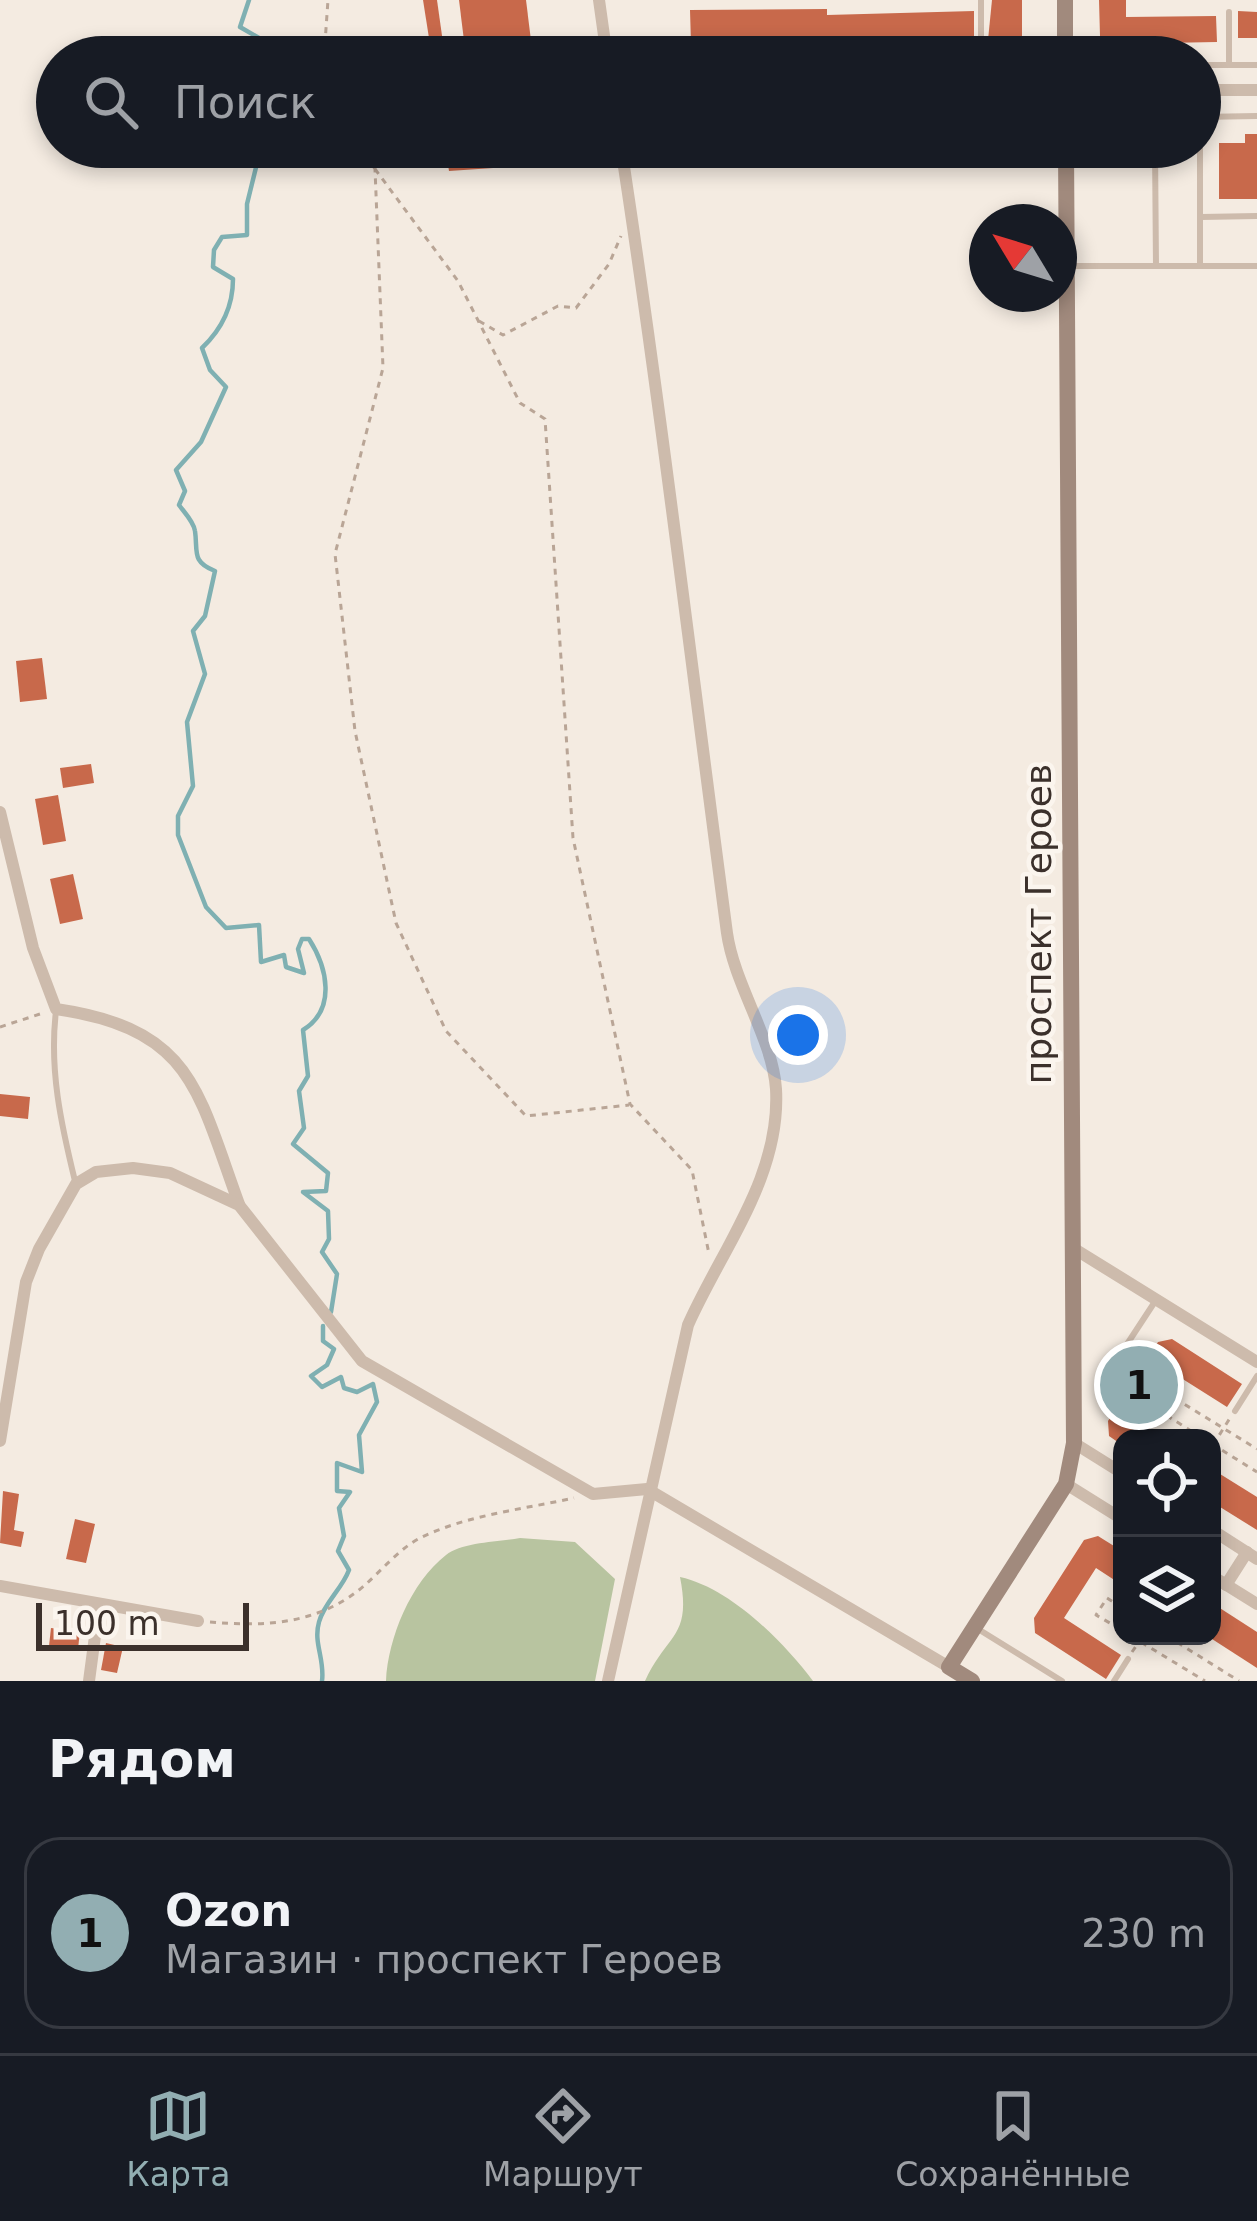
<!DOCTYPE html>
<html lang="ru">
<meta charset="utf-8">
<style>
:root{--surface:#171b24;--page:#20242c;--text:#f1f3f6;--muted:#9ea1a6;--line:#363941;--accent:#92aeb2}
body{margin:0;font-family:"DejaVu Sans",sans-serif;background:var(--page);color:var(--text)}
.controls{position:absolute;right:36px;bottom:36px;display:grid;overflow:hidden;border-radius:24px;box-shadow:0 6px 18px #0003}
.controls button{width:108px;height:108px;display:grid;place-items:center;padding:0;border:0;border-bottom:3px solid var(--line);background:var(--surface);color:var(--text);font:60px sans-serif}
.compass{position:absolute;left:969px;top:204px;width:108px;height:108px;border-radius:50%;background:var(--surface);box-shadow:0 6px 18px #0003;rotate:308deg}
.scale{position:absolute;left:36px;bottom:30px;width:213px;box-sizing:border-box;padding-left:12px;border:6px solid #3b302b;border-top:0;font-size:33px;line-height:42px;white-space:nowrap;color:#3b302b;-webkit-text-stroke:9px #fbf5ee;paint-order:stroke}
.you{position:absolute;left:798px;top:1035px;width:42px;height:42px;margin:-30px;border:9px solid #fff;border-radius:50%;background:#1a73e8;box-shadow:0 0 0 18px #1a73e833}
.badge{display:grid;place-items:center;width:78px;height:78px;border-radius:50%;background:var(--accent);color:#111;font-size:39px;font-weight:700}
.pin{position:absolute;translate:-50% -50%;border:6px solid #fff;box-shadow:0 3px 12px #0006}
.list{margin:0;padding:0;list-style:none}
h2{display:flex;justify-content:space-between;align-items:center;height:156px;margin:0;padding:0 48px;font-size:51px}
h2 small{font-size:39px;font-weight:400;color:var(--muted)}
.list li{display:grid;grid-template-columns:78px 1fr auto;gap:36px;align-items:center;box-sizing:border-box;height:192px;margin:0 24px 24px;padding:0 24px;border:3px solid var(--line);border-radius:36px}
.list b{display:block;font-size:45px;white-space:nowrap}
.list p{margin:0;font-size:39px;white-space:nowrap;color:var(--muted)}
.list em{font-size:39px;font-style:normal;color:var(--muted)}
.icon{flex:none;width:66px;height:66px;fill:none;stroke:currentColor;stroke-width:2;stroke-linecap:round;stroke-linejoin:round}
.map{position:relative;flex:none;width:1257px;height:1681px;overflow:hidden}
.search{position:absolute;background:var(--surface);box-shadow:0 6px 18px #0003;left:36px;right:36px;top:36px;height:132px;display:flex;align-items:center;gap:30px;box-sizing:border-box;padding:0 42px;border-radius:66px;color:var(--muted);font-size:45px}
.sheet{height:372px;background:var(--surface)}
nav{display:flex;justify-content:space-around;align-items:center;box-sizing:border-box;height:168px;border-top:3px solid var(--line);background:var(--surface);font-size:33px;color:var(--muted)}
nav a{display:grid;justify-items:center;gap:6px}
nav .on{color:var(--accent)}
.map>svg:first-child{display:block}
</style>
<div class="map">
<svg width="1257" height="1681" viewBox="0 0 1257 1681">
<rect width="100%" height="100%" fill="#f4ebe1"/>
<!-- green -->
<g fill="#b8c4a0">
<path d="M520 1538 575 1542 615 1579 595 1681H386C388 1638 411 1582 446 1555 462 1542 499 1542 520 1538Z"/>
<path d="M680 1577C730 1588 782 1640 813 1681H645C667 1633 692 1638 680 1577Z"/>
</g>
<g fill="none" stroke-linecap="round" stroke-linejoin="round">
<!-- stream -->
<g stroke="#7fb0b2" stroke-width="4.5">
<polyline points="249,0 240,27 266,42 254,51 256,57"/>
<path d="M261 147 247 204V235L222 237 214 250 213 267 233 279C233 307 222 329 202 348L210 370 226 387 201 442 176 470 185 491 179 505C184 512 194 522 195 531 198 551 191 562 215 571L205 616 193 631 205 674 187 722 193 786 178 816V835L206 907 226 928 259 925 261 962 284 955 286 967 304 973 298 949 302 939H309C327 967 337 1009 303 1030L308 1076 299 1091 304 1128 293 1144 328 1173 326 1191 303 1192 328 1211 329 1239 322 1252 337 1274 331 1312"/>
<path d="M322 1681C325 1659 313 1643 319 1622 324 1603 342 1589 349 1570L338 1551 344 1536 339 1508 350 1492 337 1491V1463L362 1472 359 1435 377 1402 373 1384 357 1392 344 1388 341 1377 322 1387 311 1376 327 1365 334 1349 323 1341V1326"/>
</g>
</g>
<!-- building -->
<g fill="#c8694b">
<polygon points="423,0 437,0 445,57 432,57"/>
<polygon points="459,0 526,0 533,57 466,57"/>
<polygon points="992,0 1022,0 1022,40 988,40"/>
<polygon points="1099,0 1126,0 1126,17 1216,16 1217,42 1110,44 1100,36"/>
<polygon points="827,9 827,15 974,11 974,40 691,44 690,10"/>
<polygon points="1238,11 1257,12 1257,38 1238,38"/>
<polygon points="1245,134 1257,134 1257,199 1219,199 1219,143 1245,143"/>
<polygon points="445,147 505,147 508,167 449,171"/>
<polygon points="42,658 47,699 20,702 16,661"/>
<polygon points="91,764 94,783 63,788 60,768"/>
<polygon points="58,795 66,841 43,845 35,799"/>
<polygon points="73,874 83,919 60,924 50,879"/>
<polygon points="0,1094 30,1097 28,1119 0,1116"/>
<polygon points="1172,1339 1242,1384 1227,1407 1170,1371 1138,1421 1164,1438 1122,1438 1122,1445 1109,1436 1108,1421 1158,1342"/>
<polygon points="1212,1469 1257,1497 1257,1530 1212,1502"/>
<polygon points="3,1491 19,1494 14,1530 24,1532 21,1547 0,1543"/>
<polygon points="75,1519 95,1524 86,1563 66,1559"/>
<polygon points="1098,1536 1122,1551 1122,1585 1096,1568 1064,1618 1121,1655 1106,1679 1035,1633 1034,1618 1084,1540"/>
<polygon points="1212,1603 1257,1632 1257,1668 1212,1639"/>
<polygon points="51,1628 80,1631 78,1649 49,1646"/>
<polygon points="106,1643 123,1647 117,1673 101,1670"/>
</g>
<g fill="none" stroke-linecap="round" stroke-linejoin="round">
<!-- path -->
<g stroke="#b9a596" stroke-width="3" stroke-dasharray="6 6" stroke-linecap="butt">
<polyline points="324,57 328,0"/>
<polyline points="360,147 375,169 383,368 335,554 355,731 396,923 446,1031 526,1116 629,1105"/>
<polyline points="293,161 296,147"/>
<polyline points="375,169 458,281 520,403 545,419 573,838 630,1104 692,1170 709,1254"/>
<polyline points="479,321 503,335 558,306 576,308 609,264 621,236"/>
<polyline points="0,1027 43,1013"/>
<polyline points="1202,1438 1166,1415 1176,1399 1257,1449"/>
<polyline points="1212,1444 1257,1472"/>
<polyline points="1213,1445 1230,1418"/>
<polyline points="1122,1608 1107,1598 1096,1615 1122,1630"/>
<path d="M210 1622C267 1627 320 1624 365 1585 383 1569 401 1547 422 1537 468 1515 524 1509 574 1498"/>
<polyline points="1131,1636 1205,1681"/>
<polyline points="1167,1636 1239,1681"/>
<polyline points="1132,1652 1143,1636"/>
</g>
<!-- lane -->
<g stroke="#cdbbac" stroke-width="6">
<polyline points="981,0 981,57"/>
<polyline points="1229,12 1229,65"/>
<polyline points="1200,65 1257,65"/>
<polyline points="1200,117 1257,116"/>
<polyline points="1155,147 1156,266"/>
<polyline points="1201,217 1257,216"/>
<polyline points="1069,266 1257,266"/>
<polyline points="1200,266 1200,90"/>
<path d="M56 1011C49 1069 61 1124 75 1181"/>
<polyline points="1114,1364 1156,1300"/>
<polyline points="1235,1411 1257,1376"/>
<polyline points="978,1629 1062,1681"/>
<polyline points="1114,1681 1128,1659"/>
</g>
<!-- street -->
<g stroke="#cdbbac" stroke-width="12">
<polyline points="599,0 607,57"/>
<polyline points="1200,90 1257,90"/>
<path d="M0 812 33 948 56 1009C192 1029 197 1089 239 1204"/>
<polyline points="1073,1248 1257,1362"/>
<polyline points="0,1441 26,1282 39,1249 76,1184 96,1172 133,1168 170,1173 239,1205 362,1361 593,1494 647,1489 949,1667"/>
<polyline points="1074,1443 1122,1473"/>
<polyline points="1066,1484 1122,1519"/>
<polyline points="1212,1530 1257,1559"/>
<polyline points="1212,1576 1257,1604"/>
<polyline points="1226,1585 1247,1552"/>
<polyline points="0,1586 198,1621"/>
<polyline points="89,1681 99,1606"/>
<path d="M608 1681 688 1325C721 1250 781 1177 776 1089 773 1040 734 984 727 933 692 671 661 408 621 147"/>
</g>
<!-- secondary -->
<g stroke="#a18a7d" stroke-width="16">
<polyline points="1065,0 1065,57"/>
<polyline points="972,1681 949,1667 1066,1484 1074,1443 1066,147"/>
</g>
</g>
<g text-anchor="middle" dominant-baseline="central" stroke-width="9" stroke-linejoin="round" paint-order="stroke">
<!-- street labels -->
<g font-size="36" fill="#3b302b" stroke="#fbf5ee">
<text transform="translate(1038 924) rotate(-90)">проспект Героев</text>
</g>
</g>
</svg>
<div class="controls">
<button><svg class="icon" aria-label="locate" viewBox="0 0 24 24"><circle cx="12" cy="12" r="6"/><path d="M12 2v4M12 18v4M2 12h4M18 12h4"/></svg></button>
<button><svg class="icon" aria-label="layers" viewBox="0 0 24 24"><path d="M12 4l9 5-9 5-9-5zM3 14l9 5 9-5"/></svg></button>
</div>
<svg class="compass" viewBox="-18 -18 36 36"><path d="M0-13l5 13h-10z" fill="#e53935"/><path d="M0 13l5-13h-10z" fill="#9ea1a6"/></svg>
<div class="scale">100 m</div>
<div class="you"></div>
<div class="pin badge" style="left:1139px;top:1385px">1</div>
<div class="search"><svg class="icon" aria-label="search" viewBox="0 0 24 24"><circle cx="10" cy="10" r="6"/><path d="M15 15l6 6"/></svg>Поиск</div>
</div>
<section class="sheet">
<h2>Рядом<small></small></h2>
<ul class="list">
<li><span class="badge">1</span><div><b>Ozon</b><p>Магазин · проспект Героев</p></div><em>230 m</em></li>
</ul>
</section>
<nav>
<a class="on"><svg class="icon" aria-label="map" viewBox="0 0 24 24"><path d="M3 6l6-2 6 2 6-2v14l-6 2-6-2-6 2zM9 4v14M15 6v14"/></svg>Карта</a>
<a><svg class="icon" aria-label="directions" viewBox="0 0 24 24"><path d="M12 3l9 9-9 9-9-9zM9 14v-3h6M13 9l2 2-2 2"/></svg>Маршрут</a>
<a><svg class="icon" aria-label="saved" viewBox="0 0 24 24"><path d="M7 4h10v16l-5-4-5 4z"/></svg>Сохранённые</a>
</nav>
